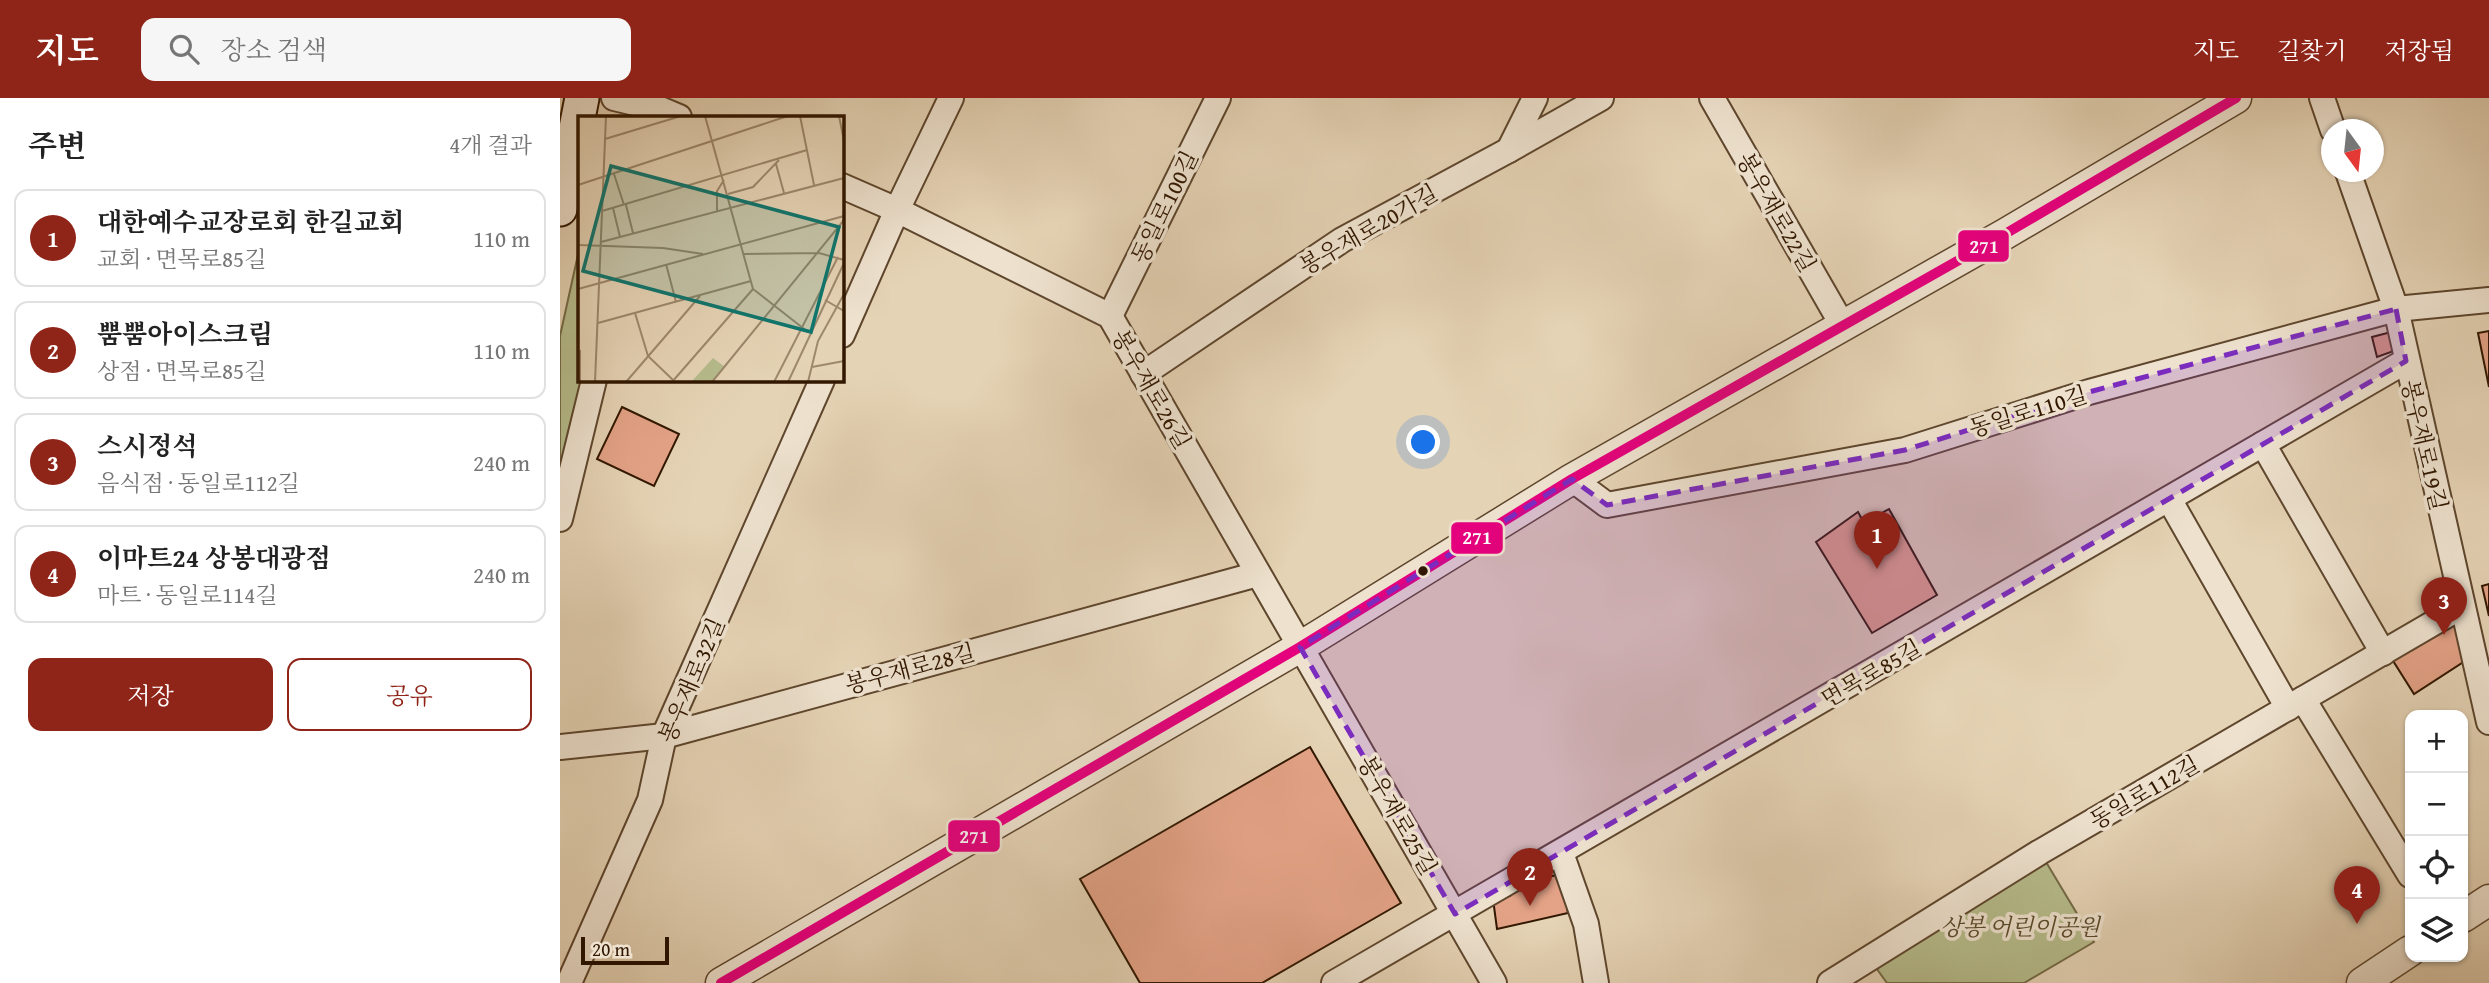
<!DOCTYPE html>
<html lang="ko">
<meta charset="utf-8">
<style>
:root{--surface:#fff;--page:#f6f6f6;--text:#222;--muted:#767676;--line:#e0e0e0;--accent:#8f2418}
body{margin:0;font-family:"Gentium Book Plus","Noto Serif KR",serif;background:var(--page);color:var(--text)}
.controls{position:absolute;right:21px;bottom:21px;display:grid;overflow:hidden;border-radius:14px;box-shadow:0 2px 5px #0004}
.controls button{width:63px;height:63px;display:grid;place-items:center;padding:0;border:0;border-bottom:2px solid var(--line);background:var(--surface);color:var(--text);font:35px sans-serif}
.compass{position:absolute;left:1761px;top:21px;width:63px;height:63px;border-radius:50%;background:var(--surface);box-shadow:0 2px 5px #0004;rotate:165deg}
.scale{position:absolute;left:21px;bottom:18px;width:88px;box-sizing:border-box;padding-left:7px;border:4px solid #311700;border-top:0;font-size:19px;line-height:24px;white-space:nowrap;color:#311700;-webkit-text-stroke:5px #eee2cf;paint-order:stroke}
.you{position:absolute;left:864px;top:345px;width:24px;height:24px;margin:-18px;border:5px solid #fff;border-radius:50%;background:#1a73e8;box-shadow:0 0 0 10px #1a73e833}
.badge{display:grid;place-items:center;width:46px;height:46px;border-radius:50%;background:var(--accent);color:#fff;font-size:23px;font-weight:700}
.pin{position:absolute;translate:-50% -58px;filter:drop-shadow(0 2px 4px #0008)}
.pin::after{content:'';position:absolute;top:37px;width:24px;height:21px;background:inherit;clip-path:polygon(0 0,100% 0,50% 100%)}
.list{margin:0;padding:0;list-style:none}
h2{display:flex;justify-content:space-between;align-items:center;height:91px;margin:0;padding:0 28px;font-size:30px}
h2 small{font-size:23px;font-weight:400;color:var(--muted)}
.list li{display:grid;grid-template-columns:46px 1fr auto;gap:21px;align-items:center;box-sizing:border-box;height:98px;margin:0 14px 14px;padding:0 14px;border:2px solid var(--line);border-radius:14px}
.list b{display:block;font-size:26px;white-space:nowrap}
.list p{margin:0;font-size:23px;white-space:nowrap;color:var(--muted)}
.list em{font-size:23px;font-style:normal;color:var(--muted)}
.actions{display:flex;gap:14px;padding:21px 28px}
.actions a{flex:1;padding:16px 0;border:2px solid var(--accent);border-radius:14px;text-align:center;font-size:24px;color:var(--accent)}
.actions .main{background:var(--accent);color:#fff}
.icon{flex:none;width:38px;height:38px;fill:none;stroke:currentColor;stroke-width:2;stroke-linecap:round;stroke-linejoin:round}
.map{position:relative;flex:none;width:1929px;height:885px;overflow:hidden}
header{display:flex;align-items:center;gap:42px;box-sizing:border-box;height:98px;padding:0 35px;background:var(--accent);color:#fff}
header strong{font-size:33px}
nav{display:flex;gap:38px;margin-inline-start:auto;font-size:24px}
.search{width:490px;height:63px;background:var(--page);display:flex;align-items:center;gap:18px;box-sizing:border-box;padding:0 24px;border-radius:14px;color:var(--muted);font-size:26px}
main{display:flex}
aside{flex:1;background:var(--surface)}
.map>svg:first-child{display:block}
</style>
<header>
<strong>지도</strong>
<div class="search"><svg class="icon" aria-label="search" viewBox="0 0 24 24"><circle cx="10" cy="10" r="6"/><path d="M15 15l6 6"/></svg>장소 검색</div>
<nav><a>지도</a><a>길찾기</a><a>저장됨</a></nav>
</header>
<main>
<aside>
<h2>주변<small>4개 결과</small></h2>
<ul class="list">
<li><span class="badge">1</span><div><b>대한예수교장로회 한길교회</b><p>교회 · 면목로85길</p></div><em>110 m</em></li>
<li><span class="badge">2</span><div><b>뿜뿜아이스크림</b><p>상점 · 면목로85길</p></div><em>110 m</em></li>
<li><span class="badge">3</span><div><b>스시정석</b><p>음식점 · 동일로112길</p></div><em>240 m</em></li>
<li><span class="badge">4</span><div><b>이마트24 상봉대광점</b><p>마트 · 동일로114길</p></div><em>240 m</em></li>
</ul>
<div class="actions"><a class="main">저장</a><a>공유</a></div>
</aside>
<div class="map">
<svg width="1929" height="885" viewBox="0 0 1929 885">
<rect width="100%" height="100%" fill="#e5d3b5"/>
<filter id="stains"><feTurbulence type="fractalNoise" baseFrequency=".00286" numOctaves="4"/><feColorMatrix values="0 0 0 0 .2 0 0 0 0 .09 0 0 0 0 .02 0 0 0 .5 -.17"/></filter>
<radialGradient id="worn" r=".72"><stop offset=".6" stop-color="#630" stop-opacity="0"/><stop offset="1" stop-color="#630" stop-opacity=".3"/></radialGradient>
<!-- green -->
<g fill="#b6bc8c" stroke="#746a46" stroke-width="2">
<polygon points="19,152 19,282 23,282 0,369 0,238"/>
<polygon points="1480,754 1534,844 1464,885 1327,885 1309,860"/>
</g>
<!-- building -->
<g fill="#e4a387" stroke="#311700" stroke-width="2">
<polygon points="1835,233 1838,244 1831,254 1817,259 1812,239"/>
<polygon points="1929,233 1929,289 1918,235"/>
<polygon points="62,309 119,336 94,388 37,361"/>
<polygon points="1329,411 1377,497 1312,535 1256,444 1298,414 1304,425"/>
<polygon points="1929,486 1929,518 1922,488"/>
<polygon points="1899,517 1908,561 1854,596 1830,558"/>
<polygon points="750,649 841,805 702,885 580,885 520,781"/>
<polygon points="1001,776 1008,815 937,831 933,801 950,798 949,788"/>
</g>
<g fill="none" stroke-linecap="round" stroke-linejoin="round">
<defs>
<g id="minor">
<polyline points="54,0 100,11 119,19"/>
<polyline points="1152,0 1283,228"/>
<polyline points="1762,0 1773,32"/>
<polyline points="949,52 975,0"/>
<polyline points="1788,74 1836,211 1929,624"/>
<polyline points="282,88 337,112 550,218 934,885"/>
<polyline points="550,218 658,0"/>
<polyline points="282,237 337,112 391,0"/>
<polyline points="583,276 782,142 949,52 1041,0"/>
<polyline points="1703,346 1823,555"/>
<polyline points="1012,381 1047,407 1345,352 1529,294 1836,211 1929,202"/>
<polyline points="1609,401 1728,610"/>
<polyline points="0,421 34,282"/>
<polyline points="1743,601 1850,777"/>
<polyline points="0,649 104,638 698,476"/>
<polyline points="1001,755 1026,826 1036,885"/>
<polyline points="9,885 90,702 104,638 262,282"/>
<polyline points="774,885 1846,263"/>
<polyline points="1270,885 1480,754 1901,509"/>
</g>
<g id="tertiary">
<polyline points="1903,819 1929,802"/>
<polyline points="161,885 740,549 1012,381 1445,136 1676,0"/>
<polyline points="1802,885 1850,853"/>
</g>
<polyline id="secondary" points="0,111 22,0"/>
</defs>
<!-- minor casing -->
<use href="#minor" stroke="#5e462d" stroke-width="28"/>
<!-- tertiary casing -->
<use href="#tertiary" stroke="#5e462d" stroke-width="33"/>
<!-- secondary casing -->
<use href="#secondary" stroke="#311700" stroke-width="37"/>
<!-- minor -->
<use href="#minor" stroke="#eee2cf" stroke-width="24"/>
<!-- tertiary -->
<use href="#tertiary" stroke="#eee2cf" stroke-width="30"/>
<!-- secondary -->
<use href="#secondary" stroke="#eee2cf" stroke-width="33"/>
<defs>
<polyline id="bus-1" points="161,885 740,549 1012,381 1445,136 1676,0"/>
</defs>
<!-- bus-1 casing -->
<use href="#bus-1" stroke="#eee2cf" stroke-width="16"/>
<!-- bus-1 -->
<use href="#bus-1" stroke="#e5007d" stroke-width="10"/>
</g>
<!-- marked area -->
<path fill="#7b2cbf" fill-opacity="0.2" stroke="#7b2cbf" stroke-width="5" stroke-dasharray="14 9" stroke-linejoin="round" d="M1836 211 1846 263 895 816 740 549 1012 381 1047 407 1345 352 1529 294Z"/>
<!-- markers -->
<circle fill="#311700" stroke="#eee2cf" stroke-width="2.5" cx="863" cy="473" r="6"/>
<g text-anchor="middle" dominant-baseline="central" stroke-width="7" stroke-linejoin="round" paint-order="stroke">
<!-- street labels -->
<g font-size="23" fill="#311700" stroke="#eee2cf">
<text transform="translate(604 109) rotate(-64)">동일로100길</text>
<text transform="translate(1217 114) rotate(60)">봉우재로22길</text>
<text transform="translate(808 131) rotate(-30)">봉우재로20가길</text>
<text transform="translate(592 291) rotate(60)">봉우재로26길</text>
<text transform="translate(1468 313) rotate(-17)">동일로110길</text>
<text transform="translate(1865 347) rotate(77)">봉우재로19길</text>
<text transform="translate(350 570) rotate(-15)">봉우재로28길</text>
<text transform="translate(1311 575) rotate(-30)">면목로85길</text>
<text transform="translate(131 582) rotate(-67)">봉우재로32길</text>
<text transform="translate(1584 694) rotate(-30)">동일로112길</text>
<text transform="translate(838 717) rotate(60)">봉우재로25길</text>
</g>
<!-- park labels -->
<g font-size="23" font-style="italic" fill="#59492a" stroke="#eee2cf">
<text x="1460" y="828">상봉 어린이공원</text>
</g>
</g>
<!-- overview -->
<g transform="translate(18 18)">
<rect width="266" height="266" fill="#e5d3b5"/>
<path d="M135 242 147 251 134 266 114 265Z" fill="#b6bc8c"/>
<path fill="none" stroke="#9d886d" stroke-width="2" d="M127 0 175 173 230 216M222 0 236 69M261 0 266 25M27 23 103 0M198 48 206 77M36 58 46 89M0 69 210 0M150 78 175 71 201 44M48 89 55 117M35 92 42 121M24 95 229 34M139 95V75L146 64M23 126 266 62M0 129 85 132 125 138M166 138 241 137 266 144M88 148 98 186M0 173 266 100M247 184 266 195M57 197 70 240 95 264M20 207 173 165M234 251 266 245M2 266V234M17 266 28 0M48 266 122 180M94 266 175 173M134 266 266 104M196 266 260 141M210 266 266 147M230 266 240 225 266 178"/>
<path fill="#0f766e" fill-opacity="0.15" stroke="#0f766e" stroke-width="3.5" d="M33 50 261 111 233 216 5 155Z"/>
<rect width="266" height="266" fill="none" stroke="#311700" stroke-width="3.5"/>
</g>
<g stroke="#eee2cf" stroke-width="2.5">
<rect x="1397" y="131" width="53" height="34" rx="7" fill="#e5007d"/>
<rect x="890" y="423" width="54" height="34" rx="7" fill="#e5007d"/>
<rect x="387" y="721" width="54" height="34" rx="7" fill="#e5007d"/>
</g>
<g font-size="19" text-anchor="middle" font-weight="bold" fill="#fff">
<text x="1424" y="155">271</text>
<text x="917" y="446">271</text>
<text x="414" y="745">271</text>
</g>
<rect width="100%" height="100%" filter="url(#stains)"/>
<rect width="100%" height="100%" fill="url(#worn)"/>
</svg>
<div class="controls">
<button>+</button>
<button>−</button>
<button><svg class="icon" aria-label="locate" viewBox="0 0 24 24"><circle cx="12" cy="12" r="6"/><path d="M12 2v4M12 18v4M2 12h4M18 12h4"/></svg></button>
<button><svg class="icon" aria-label="layers" viewBox="0 0 24 24"><path d="M12 4l9 5-9 5-9-5zM3 14l9 5 9-5"/></svg></button>
</div>
<svg class="compass" viewBox="-18 -18 36 36"><path d="M0-13l5 13h-10z" fill="#e53935"/><path d="M0 13l5-13h-10z" fill="#767676"/></svg>
<div class="scale">20 m</div>
<div class="you"></div>
<div class="pin badge" style="left:1317px;top:471px">1</div>
<div class="pin badge" style="left:970px;top:808px">2</div>
<div class="pin badge" style="left:1884px;top:537px">3</div>
<div class="pin badge" style="left:1797px;top:826px">4</div>
</div>
</main>
